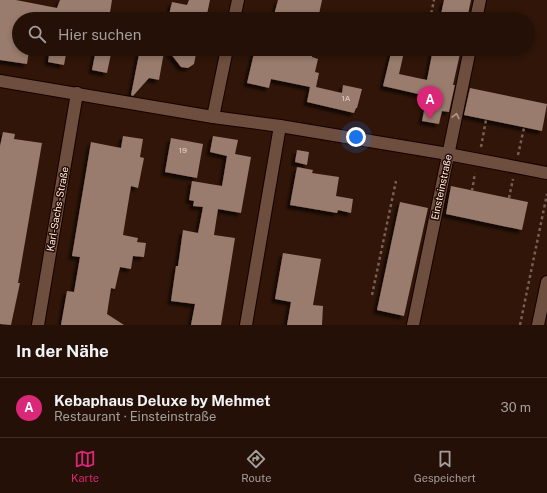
<!DOCTYPE html>
<html lang="de">
<meta charset="utf-8">
<style>
:root{--surface:#241006;--page:#2c1910;--text:#f1f3f6;--muted:#a39d9b;--line:#413028;--accent:#db2777}
body{margin:0;font-family:"Public Sans",sans-serif;background:var(--page);color:var(--text)}
.you{position:absolute;left:356px;top:137px;width:14px;height:14px;margin:-10px;border:3px solid #fff;border-radius:50%;background:#1a73e8;box-shadow:0 0 0 6px #1a73e833}
.badge{display:grid;place-items:center;width:26px;height:26px;border-radius:50%;background:var(--accent);color:#fff;font-size:13px;font-weight:700}
.pin{position:absolute;translate:-50% -33px;filter:drop-shadow(0 1px 2px #0008)}
.pin::after{content:'';position:absolute;top:21px;width:14px;height:12px;background:inherit;clip-path:polygon(0 0,100% 0,50% 100%)}
.list{margin:0;padding:0;list-style:none}
h2{display:flex;justify-content:space-between;align-items:center;height:52px;margin:0;padding:0 16px;font-size:17px}
h2 small{font-size:13px;font-weight:400;color:var(--muted)}
.list li{display:grid;grid-template-columns:26px 1fr auto;gap:12px;align-items:center;box-sizing:border-box;height:60px;padding:0 16px;border-top:1px solid var(--line)}
.list b{display:block;font-size:15px;white-space:nowrap}
.list p{margin:0;font-size:13px;white-space:nowrap;color:var(--muted)}
.list em{font-size:13px;font-style:normal;color:var(--muted)}
.icon{flex:none;width:22px;height:22px;fill:none;stroke:currentColor;stroke-width:2;stroke-linecap:round;stroke-linejoin:round}
.map{position:relative;flex:none;width:547px;height:325px;overflow:hidden}
.search{position:absolute;background:var(--surface);box-shadow:0 2px 6px #0003;left:12px;right:12px;top:12px;height:44px;display:flex;align-items:center;gap:10px;box-sizing:border-box;padding:0 14px;border-radius:22px;color:var(--muted);font-size:15px}
.sheet{height:112px;background:var(--surface)}
nav{display:flex;justify-content:space-around;align-items:center;box-sizing:border-box;height:56px;border-top:1px solid var(--line);background:var(--surface);font-size:11px;color:var(--muted)}
nav a{display:grid;justify-items:center;gap:2px}
nav .on{color:var(--accent)}
.map>svg:first-child{display:block}
</style>
<div class="map">
<svg width="547" height="325" viewBox="0 0 547 325">
<defs>
<filter id="shadow"><feDropShadow dx="-3.5" dy="3.5" stdDeviation="1" flood-color="#0009"/></filter>
</defs>
<rect width="100%" height="100%" fill="#301508"/>
<!-- building -->
<g fill="#997b6d" filter="url(#shadow)">
<polygon points="0,0 16,0 57,8 60,0 112,0 109,19 19,19 19,49 29,51 27,64 0,60"/>
<polygon points="189,0 210,0 206,19 168,19 172,2 187,5"/>
<polygon points="278,0 322,0 318,19 273,19"/>
<polygon points="444,0 471,0 467,19 440,19"/>
<polygon points="50,49 67,49 64,65 48,62"/>
<polygon points="96,49 112,49 107,73 92,70"/>
<polygon points="140,49 164,52 159,80 149,78 133,96 131,95"/>
<polygon points="167,49 197,49 194,64 188,68 181,67"/>
<polygon points="255,49 286,49 312,55 312,57 318,59 315,72 319,73 316,87 342,93 343,85 362,89 357,108 356,108 354,113 307,102 310,87 271,79 269,88 247,83"/>
<polygon points="392,49 404,52 399,74 427,80 433,49 461,49 453,85 455,85 449,112 442,111 439,124 422,121 427,96 383,86"/>
<polygon points="470,88 547,104 542,131 464,115"/>
<polygon points="3,132 15,134 14,139 42,143 18,283 20,283 11,325 0,324 0,146"/>
<polygon points="123,136 143,139 140,157 144,158 138,188 131,186 123,235 138,238 137,242 146,243 144,257 133,256 131,269 120,267 115,289 111,288 107,314 124,325 61,325 67,291 74,292 80,257 72,256 91,142 121,148"/>
<polygon points="213,136 238,140 235,154 251,157 241,213 218,209 214,235 235,238 221,325 191,325 195,304 171,301 176,266 178,266 183,230 198,233 203,207 193,206 194,201 189,200 192,181 222,186 227,156 210,152"/>
<polygon points="171,138 203,144 197,178 165,172"/>
<polygon points="297,150 309,152 307,165 295,162"/>
<polygon points="297,167 313,170 312,173 339,177 336,196 353,199 351,213 338,210 337,213 290,205"/>
<polygon points="451,186 528,202 522,230 446,214"/>
<polygon points="400,202 428,208 404,316 377,310"/>
<polygon points="283,253 321,259 313,305 323,306 322,325 287,325 291,302 275,299"/>
</g>
<g fill="none" stroke-linecap="round" stroke-linejoin="round">
<defs>
<g id="minor">
<polyline points="234,19 238,0"/>
<polyline points="476,19 480,0"/>
<polyline points="0,81 213,117 280,126 448,154 547,173"/>
<polyline points="213,117 227,49"/>
<polyline points="38,325 77,93"/>
<polyline points="246,325 280,126"/>
<polyline points="413,325 470,49"/>
<polyline points="538,325 547,282"/>
</g>
</defs>
<!-- minor casing -->
<use href="#minor" stroke="#160100" stroke-width="14"/>
<!-- path -->
<g stroke="#765f54" stroke-width="2.5" stroke-dasharray="3 3" stroke-linecap="butt">
<polyline points="430,19 434,0"/>
<polyline points="422,54 424,49"/>
<polyline points="481,147 486,120"/>
<polyline points="518,155 524,128"/>
<polyline points="472,191 475,173"/>
<polyline points="509,198 513,179"/>
<polyline points="372,295 396,181"/>
<polyline points="520,325 547,194"/>
</g>
<!-- minor -->
<use href="#minor" stroke="#6e4e3f" stroke-width="12"/>
</g>
<!-- one-way arrows -->
<defs><path id="oneway-chevron" d="M-2-3.5L2.5 0L-2 3.5" fill="none" stroke-width="1.6" stroke-linecap="round" stroke-linejoin="round"/></defs>
<use stroke="#ae968a" href="#oneway-chevron" transform="translate(456 116) rotate(-78)"/>
<g text-anchor="middle" dominant-baseline="central" stroke-width="3" stroke-linejoin="round" paint-order="stroke">
<!-- number labels -->
<g font-size="8" fill="#e4d0c8">
<text x="346" y="98">1A</text>
<text x="183" y="150">19</text>
</g>
<!-- street labels -->
<g font-size="10" fill="#fdede6" stroke="#250b02">
<text transform="translate(441 187) rotate(-78)">Einsteinstraße</text>
<text transform="translate(57 209) rotate(-80)">Karl-Sachs-Straße</text>
</g>
</g>
</svg>
<div class="you"></div>
<div class="pin badge" style="left:430px;top:119px">A</div>
<div class="search"><svg class="icon" aria-label="search" viewBox="0 0 24 24"><circle cx="10" cy="10" r="6"/><path d="M15 15l6 6"/></svg>Hier suchen</div>
</div>
<section class="sheet">
<h2>In der Nähe<small></small></h2>
<ul class="list">
<li><span class="badge">A</span><div><b>Kebaphaus Deluxe by Mehmet</b><p>Restaurant · Einsteinstraße</p></div><em>30 m</em></li>
</ul>
</section>
<nav>
<a class="on"><svg class="icon" aria-label="map" viewBox="0 0 24 24"><path d="M3 6l6-2 6 2 6-2v14l-6 2-6-2-6 2zM9 4v14M15 6v14"/></svg>Karte</a>
<a><svg class="icon" aria-label="directions" viewBox="0 0 24 24"><path d="M12 3l9 9-9 9-9-9zM9 14v-3h6M13 9l2 2-2 2"/></svg>Route</a>
<a><svg class="icon" aria-label="saved" viewBox="0 0 24 24"><path d="M7 4h10v16l-5-4-5 4z"/></svg>Gespeichert</a>
</nav>
